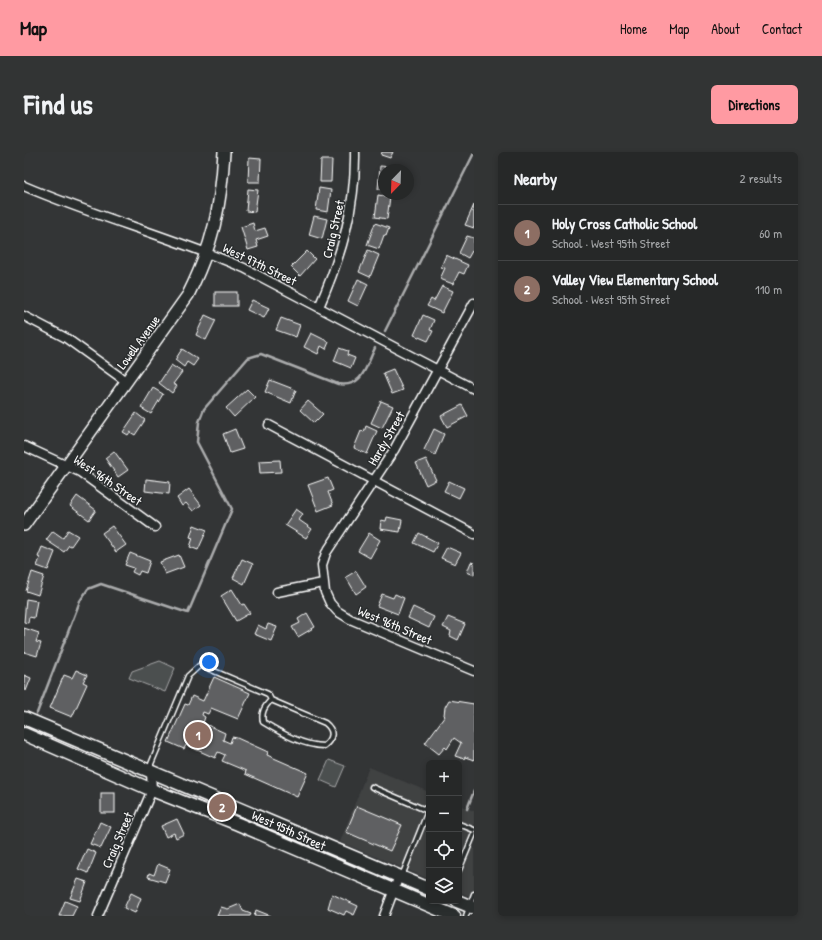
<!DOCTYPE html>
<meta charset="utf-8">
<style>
:root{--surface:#262828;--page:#323434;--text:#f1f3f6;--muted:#a4a6a8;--line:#424445;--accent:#ff9aa2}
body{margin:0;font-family:"Patrick Hand",sans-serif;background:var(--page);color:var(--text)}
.controls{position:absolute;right:12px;bottom:12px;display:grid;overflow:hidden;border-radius:6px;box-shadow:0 2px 6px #0003}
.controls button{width:36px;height:36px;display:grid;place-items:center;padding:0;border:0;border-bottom:1px solid var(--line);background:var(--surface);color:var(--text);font:20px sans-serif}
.compass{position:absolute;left:354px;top:12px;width:36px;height:36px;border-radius:50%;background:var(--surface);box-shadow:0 2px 6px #0003;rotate:203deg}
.you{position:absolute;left:185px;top:510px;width:14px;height:14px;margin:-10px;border:3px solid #fff;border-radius:50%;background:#1a73e8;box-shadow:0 0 0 6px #1a73e833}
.badge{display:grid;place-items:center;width:26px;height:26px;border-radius:50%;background:var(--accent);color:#fff;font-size:13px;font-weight:700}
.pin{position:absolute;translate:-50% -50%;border:2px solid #fff;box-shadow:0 1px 4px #0006}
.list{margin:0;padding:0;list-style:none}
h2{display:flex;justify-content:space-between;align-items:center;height:52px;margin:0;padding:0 16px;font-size:17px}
h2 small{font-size:13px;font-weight:400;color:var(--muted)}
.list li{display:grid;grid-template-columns:26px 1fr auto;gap:12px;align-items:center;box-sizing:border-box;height:56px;padding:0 16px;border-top:1px solid var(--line)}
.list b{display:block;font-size:15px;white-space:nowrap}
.list p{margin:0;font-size:13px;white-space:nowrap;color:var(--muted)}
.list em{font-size:13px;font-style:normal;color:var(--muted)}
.icon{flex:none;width:22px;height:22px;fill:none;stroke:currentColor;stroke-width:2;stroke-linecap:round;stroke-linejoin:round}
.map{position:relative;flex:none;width:450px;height:764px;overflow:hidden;border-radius:6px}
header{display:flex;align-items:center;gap:24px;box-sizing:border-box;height:56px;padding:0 20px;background:var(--accent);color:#111}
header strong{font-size:19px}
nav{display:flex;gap:22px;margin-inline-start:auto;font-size:14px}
.intro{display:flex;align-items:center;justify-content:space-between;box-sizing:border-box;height:96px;padding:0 24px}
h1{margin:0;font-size:28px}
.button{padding:10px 18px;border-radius:6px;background:var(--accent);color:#111;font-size:14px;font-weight:700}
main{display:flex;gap:24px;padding:0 24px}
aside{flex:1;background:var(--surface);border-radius:6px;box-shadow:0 2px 6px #0003}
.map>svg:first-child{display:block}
</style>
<header>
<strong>Map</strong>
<nav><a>Home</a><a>Map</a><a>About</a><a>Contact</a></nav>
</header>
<div class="intro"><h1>Find us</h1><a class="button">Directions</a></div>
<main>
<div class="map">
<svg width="450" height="764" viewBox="0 0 450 764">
<rect width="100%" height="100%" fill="#333536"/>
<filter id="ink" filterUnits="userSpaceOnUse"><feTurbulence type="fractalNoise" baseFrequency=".025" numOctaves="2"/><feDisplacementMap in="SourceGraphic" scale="8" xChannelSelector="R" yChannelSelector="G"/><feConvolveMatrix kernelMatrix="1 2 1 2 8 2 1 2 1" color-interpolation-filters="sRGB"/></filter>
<g filter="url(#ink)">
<!-- built -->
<g fill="#404243">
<polygon points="345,615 405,640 405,727 316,690"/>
<polygon points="435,653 450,659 450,746 435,740"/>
</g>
<!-- green -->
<g fill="#4c4f50" stroke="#a6a7a8">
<polygon points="136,509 151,516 141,540 105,526 108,519"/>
<polygon points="305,608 321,614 312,635 296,628"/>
</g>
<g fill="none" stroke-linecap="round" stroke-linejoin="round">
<!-- stream -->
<g stroke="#abacad" stroke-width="2.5">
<polyline points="361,179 450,1"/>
<path d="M13 561 56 449 64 437 77 432 164 461 208 357 173 290 175 270 180 257 224 206 237 202 314 232C339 236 342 214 351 196"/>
<polyline points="443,657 450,639"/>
</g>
</g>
<!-- building -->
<g fill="#5f6162" stroke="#fff">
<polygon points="358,0 369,0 366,6 357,3"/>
<polygon points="225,6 237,7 236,30 224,30"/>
<polygon points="297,8 308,8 307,30 296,30"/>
<polygon points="356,14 368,15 368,18 360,18 360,37 354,37"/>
<polygon points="295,36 307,38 304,60 292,58"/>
<polygon points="224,37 234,38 231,60 222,59"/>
<polygon points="354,43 366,45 363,67 351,65"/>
<polygon points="450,53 450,76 441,73"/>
<polygon points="290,64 303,67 298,87 285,83"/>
<polygon points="229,71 231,79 241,76 244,84 232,88 234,95 224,98 217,75"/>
<polygon points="351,71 365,76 362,84 360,83 355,97 343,93"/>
<polygon points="443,84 450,86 450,100 448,99 444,106 435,101"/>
<polygon points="344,98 355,103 346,125 335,120"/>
<polygon points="283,99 291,107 276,124 267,115"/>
<polygon points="422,103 444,113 440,122 435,120 429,132 416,127 421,116 417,115"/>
<polygon points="334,127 344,132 334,154 324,149"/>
<polygon points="418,134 429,139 418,161 403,154 407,147 410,149"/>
<rect x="191" y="140" width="22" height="14"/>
<polygon points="228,148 245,156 240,166 223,158"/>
<polygon points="181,163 192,168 182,188 172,183"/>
<polygon points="399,163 410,168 406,178 409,179 404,189 390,183"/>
<polygon points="257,166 276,173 272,185 252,178"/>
<polygon points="287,181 305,190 302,197 297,194 294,202 280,195"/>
<polygon points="315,196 324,199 323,203 331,206 327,216 310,209"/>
<polygon points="158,197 174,207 169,214 163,210 160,215 151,208"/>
<polygon points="147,213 158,220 149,232 153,234 148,241 135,231"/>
<polygon points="369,217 379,238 368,242 359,221"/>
<polygon points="246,228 272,238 267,251 241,240"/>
<polygon points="129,236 139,242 127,262 117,256"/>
<polygon points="223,237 231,245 210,265 202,256"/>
<polygon points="284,249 299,262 290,271 276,258"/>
<polygon points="357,249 369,254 358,276 347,271"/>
<polygon points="438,253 444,264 423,275 417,264"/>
<polygon points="112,261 121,268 111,283 106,280 104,283 99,280"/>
<polygon points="342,274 353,279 343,302 330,296 337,279 340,280"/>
<polygon points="211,277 219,297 206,301 199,282"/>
<polygon points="410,277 420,282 411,303 400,298"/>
<polygon points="90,299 104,318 94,325 81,306"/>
<polygon points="402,307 412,328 402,333 392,311"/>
<polygon points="256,308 257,320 236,321 235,309"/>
<polygon points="304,326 309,338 304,340 309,353 294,359 284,333"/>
<polygon points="122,327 146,330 145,342 121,339"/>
<polygon points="425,329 440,336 435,346 420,339"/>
<polygon points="165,337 177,353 169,359 162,351 158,354 153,346"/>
<polygon points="53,344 72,358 65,368 46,354"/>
<polygon points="272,357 279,362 275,368 288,377 282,386 261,373"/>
<polygon points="363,365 378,368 376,380 356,377 357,368 362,369"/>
<polygon points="170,373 183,378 174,398 166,395 169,386 166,385"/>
<polygon points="88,374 102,393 92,400 78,381"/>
<polygon points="44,378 54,384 47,394 45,393 40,400 22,388 29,379 39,386"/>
<polygon points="345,381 356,388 346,406 334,399"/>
<polygon points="395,381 414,391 409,400 390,391"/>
<polygon points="18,395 31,400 24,418 13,414 16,406 14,405"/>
<polygon points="423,395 437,401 431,412 417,406"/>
<polygon points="106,401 126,409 122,421 116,419 114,423 108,420 110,416 101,413"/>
<polygon points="155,403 160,415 141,422 136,410"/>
<polygon points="218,407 229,412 220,432 209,426"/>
<polygon points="447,410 450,411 450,423 443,420"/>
<polygon points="332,419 342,435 332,442 322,425"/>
<polygon points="8,420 20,424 14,443 2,439"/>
<polygon points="208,437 218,453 220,452 226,461 212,469 197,444"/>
<polygon points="358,442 369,446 371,442 380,446 374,462 353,454"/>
<polygon points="2,447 13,449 10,466 5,465 4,471 0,470"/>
<polygon points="389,455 410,465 405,476 384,466"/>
<polygon points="283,461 291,475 274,485 268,475 276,471 274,467"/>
<polygon points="424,465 441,472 434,488 426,484 427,479 419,475"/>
<polygon points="244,472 253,475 247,489 230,482 234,473 242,477"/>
<polygon points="0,476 15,481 12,490 17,491 13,504 0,500"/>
<polygon points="52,518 63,523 59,530 63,532 48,565 26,556 40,523 48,526"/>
<polygon points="0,523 7,526 2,539 0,538"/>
<polygon points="190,525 226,541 214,567 187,556 184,562 179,560 178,563 181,565 179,571 201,581 199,588 206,591 208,585 213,586 244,600 243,603 284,621 273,645 221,622 222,619 198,609 201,603 194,600 191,606 162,593 160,597 144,590 161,552 164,553 168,544 179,549"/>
<polygon points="425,548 450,552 450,608 441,605 440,607 431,604 437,591 430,586 423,597 421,595 415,602 401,591 421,564 420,563 421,555"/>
<rect x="77" y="641" width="14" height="20"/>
<polygon points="333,654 378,673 366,699 322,680"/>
<polygon points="153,667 160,682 152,686 150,681 142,685 137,674"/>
<polygon points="76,670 87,675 77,696 66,692"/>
<polygon points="63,697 72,701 64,721 54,717"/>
<polygon points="134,712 146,717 141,730 124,725 125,721 130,723"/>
<polygon points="54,727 63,730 56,749 46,746"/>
<polygon points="107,741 117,746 111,761 100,756"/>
<polygon points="308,742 334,754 330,763 322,759 320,763 304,756"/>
<polygon points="41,749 53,754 48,764 35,764"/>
<polygon points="216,752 219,759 227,762 226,764 193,764 197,755 204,757"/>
<polygon points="232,758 247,764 230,764"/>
</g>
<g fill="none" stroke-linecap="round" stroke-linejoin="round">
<defs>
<g id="lane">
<path d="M127 617V612L164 524 176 513 244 542 247 548C240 555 237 561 239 570 257 581 280 594 300 594 309 587 311 579 301 571L247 548"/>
<polyline points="348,635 404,659 380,719 377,723"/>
<polyline points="435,672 450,678"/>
<polyline points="435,718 450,682"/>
<polyline points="442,764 450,742"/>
</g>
<g id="street">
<path d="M0 34C72 65 148 85 220 116L450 237"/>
<polyline points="450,151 370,298 302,401 298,413 301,440 306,451 313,459 326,467 450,519"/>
<path d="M295 155C317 105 332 55 331 0"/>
<polyline points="0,164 42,186 103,230"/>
<polyline points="245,273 450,382"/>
<polyline points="0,294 56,320 131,375"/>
<polyline points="253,440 299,431"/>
<polyline points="74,764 128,638 127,620"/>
<polyline points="360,764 375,724"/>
</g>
<path id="secondary" d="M0 373 164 143C189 93 197 55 200 0"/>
<g id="primary">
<polyline points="0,566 405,737"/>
<polyline points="0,582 128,638 214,672 430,764"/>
<polyline points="433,749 450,756"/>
</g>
</defs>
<!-- lane casing -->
<use href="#lane" stroke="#fff" stroke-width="7"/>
<!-- street casing -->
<use href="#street" stroke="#fff" stroke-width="11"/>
<!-- secondary casing -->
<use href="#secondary" stroke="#fff" stroke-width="14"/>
<!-- primary casing -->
<use href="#primary" stroke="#fff" stroke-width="15"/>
<!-- lane -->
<use href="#lane" stroke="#2a2d2e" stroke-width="4"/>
<!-- street -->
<use href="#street" stroke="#2a2d2e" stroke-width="8"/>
<!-- secondary -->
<use href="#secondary" stroke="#2a2d2e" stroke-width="11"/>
<!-- primary -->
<use href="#primary" stroke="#2a2d2e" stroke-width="12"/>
</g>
</g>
<g text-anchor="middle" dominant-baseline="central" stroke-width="3" stroke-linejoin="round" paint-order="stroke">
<!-- street labels -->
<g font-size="13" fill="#fff" stroke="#2a2d2e">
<text transform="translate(309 77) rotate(-77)">Craig Street</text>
<text transform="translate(236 112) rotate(26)">West 97th Street</text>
<text transform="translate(114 190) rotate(-54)">Lowell Avenue</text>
<text transform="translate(362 286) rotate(-60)">Hardy Street</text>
<text transform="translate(84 328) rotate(34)">West 96th Street</text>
<text transform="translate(371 473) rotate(23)">West 96th Street</text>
<text transform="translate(265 678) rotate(24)">West 95th Street</text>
<text transform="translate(93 688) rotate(-67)">Craig Street</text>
</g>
</g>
</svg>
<div class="controls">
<button>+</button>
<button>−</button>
<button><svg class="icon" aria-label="locate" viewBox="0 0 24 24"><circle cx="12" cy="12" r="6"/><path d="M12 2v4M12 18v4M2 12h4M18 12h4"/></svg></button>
<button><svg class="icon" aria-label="layers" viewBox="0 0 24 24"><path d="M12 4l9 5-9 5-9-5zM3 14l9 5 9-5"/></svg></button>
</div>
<svg class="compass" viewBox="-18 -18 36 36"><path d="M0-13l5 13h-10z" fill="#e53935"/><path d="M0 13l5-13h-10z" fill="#a4a6a8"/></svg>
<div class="you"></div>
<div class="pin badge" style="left:174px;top:583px;background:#8d6e63">1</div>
<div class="pin badge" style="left:198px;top:655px;background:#8d6e63">2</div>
</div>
<aside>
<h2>Nearby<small>2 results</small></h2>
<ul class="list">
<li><span class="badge" style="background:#8d6e63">1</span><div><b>Holy Cross Catholic School</b><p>School · West 95th Street</p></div><em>60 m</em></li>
<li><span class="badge" style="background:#8d6e63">2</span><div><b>Valley View Elementary School</b><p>School · West 95th Street</p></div><em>110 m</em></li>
</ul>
</aside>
</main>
